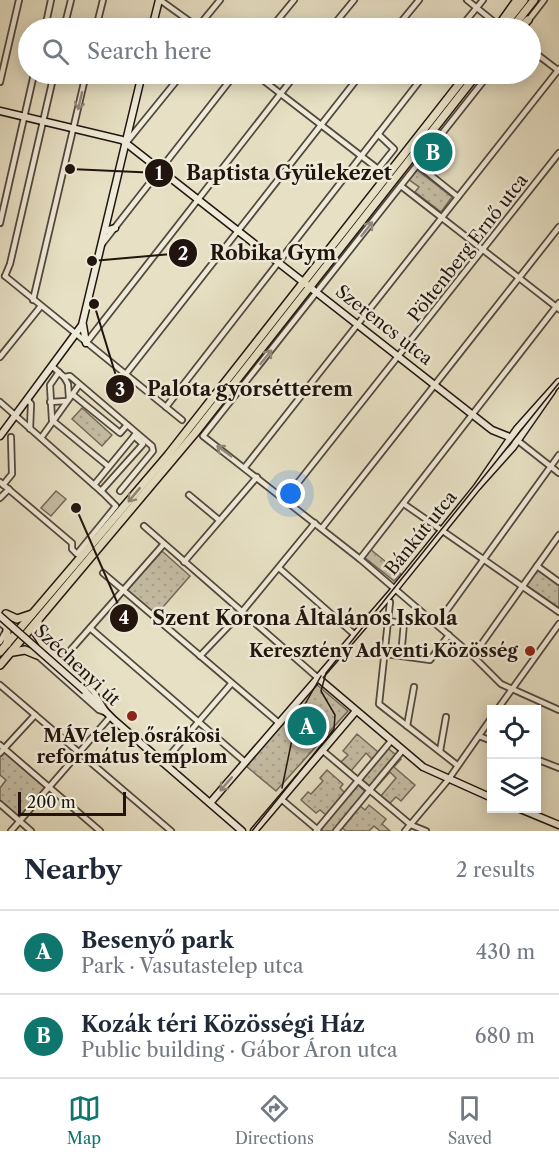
<!DOCTYPE html>
<meta charset="utf-8">
<style>
:root{--surface:#fff;--page:#f2f2f3;--text:#1f2937;--muted:#747a83;--line:#e0e1e3;--accent:#0f766e}
body{margin:0;font-family:"Libre Caslon Text",serif;background:var(--page);color:var(--text)}
.controls{position:absolute;right:18px;bottom:18px;display:grid;overflow:hidden;border-radius:0px;box-shadow:0 3px 15px #0003}
.controls button{width:54px;height:54px;display:grid;place-items:center;padding:0;border:0;border-bottom:2px solid var(--line);background:var(--surface);color:var(--text);font:30px sans-serif}
.scale{position:absolute;left:18px;bottom:15px;width:108px;box-sizing:border-box;padding-left:6px;border:3px solid #21140e;border-top:0;font-size:16px;line-height:21px;white-space:nowrap;color:#21140e;-webkit-text-stroke:4px #efebd9;paint-order:stroke}
.you{position:absolute;left:291px;top:494px;width:21px;height:21px;margin:-15px;border:4px solid #fff;border-radius:50%;background:#1a73e8;box-shadow:0 0 0 9px #1a73e833}
.badge{display:grid;place-items:center;width:39px;height:39px;border-radius:50%;background:var(--accent);color:#fff;font-size:20px;font-weight:700}
.pin{position:absolute;translate:-50% -50%;border:3px solid #fff;box-shadow:0 2px 6px #0006}
.list{margin:0;padding:0;list-style:none}
h2{display:flex;justify-content:space-between;align-items:center;height:78px;margin:0;padding:0 24px;font-size:26px}
h2 small{font-size:20px;font-weight:400;color:var(--muted)}
.list li{display:grid;grid-template-columns:39px 1fr auto;gap:18px;align-items:center;box-sizing:border-box;height:84px;padding:0 24px;border-top:2px solid var(--line)}
.list b{display:block;font-size:22px;white-space:nowrap}
.list p{margin:0;font-size:20px;white-space:nowrap;color:var(--muted)}
.list em{font-size:20px;font-style:normal;color:var(--muted)}
.icon{flex:none;width:33px;height:33px;fill:none;stroke:currentColor;stroke-width:2;stroke-linecap:round;stroke-linejoin:round}
.map{position:relative;flex:none;width:559px;height:831px;overflow:hidden}
.search{position:absolute;background:var(--surface);box-shadow:0 3px 15px #0003;left:18px;right:18px;top:18px;height:66px;display:flex;align-items:center;gap:15px;box-sizing:border-box;padding:0 21px;border-radius:33px;color:var(--muted);font-size:22px}
.sheet{height:246px;background:var(--surface)}
nav{display:flex;justify-content:space-around;align-items:center;box-sizing:border-box;height:84px;border-top:2px solid var(--line);background:var(--surface);font-size:16px;color:var(--muted)}
nav a{display:grid;justify-items:center;gap:3px}
nav .on{color:var(--accent)}
.map>svg:first-child{display:block}
</style>
<div class="map">
<svg width="559" height="831" viewBox="0 0 559 831">
<defs>
<pattern id="park-dots" width="8" height="8" patternUnits="userSpaceOnUse" patternTransform="scale(1.5)"><rect width="8" height="8" fill="#c5bda5"/><path d="M2 2h.1M6 6h.1" fill="none" stroke="#a9a28d" stroke-width="1.8" stroke-linecap="round"/></pattern>
</defs>
<rect width="100%" height="100%" fill="#e7e0c4"/>
<filter id="stains"><feTurbulence type="fractalNoise" baseFrequency=".00333" numOctaves="4"/><feColorMatrix values="0 0 0 0 .2 0 0 0 0 .09 0 0 0 0 .02 0 0 0 .5 -.17"/></filter>
<radialGradient id="worn" r=".72"><stop offset=".6" stop-color="#630" stop-opacity="0"/><stop offset="1" stop-color="#630" stop-opacity=".3"/></radialGradient>
<!-- green -->
<polygon fill="#c5bda5" stroke="#73685a" stroke-width="1.5" points="56,491 66,499 51,516 41,508"/>
<!-- park -->
<g fill="url(#park-dots)" stroke="#73685a" stroke-width="1.5">
<polygon points="416,169 452,197 441,212 415,192 419,187 408,179"/>
<polygon points="82,408 112,435 102,446 72,419"/>
<polygon points="370,549 401,574 394,581 364,557"/>
<polygon points="162,551 190,576 156,615 127,590"/>
<polygon points="538,569 559,583 559,608 526,585"/>
<polygon points="316,684 348,711 276,791 246,766"/>
<polygon points="357,734 378,752 384,745 401,759 394,767 415,785 401,801 396,797 390,803 381,796 396,778 390,772 374,790 358,776 372,759 366,753 351,771 341,762 348,755 343,751"/>
<polygon points="4,750 47,787 20,819 0,802 0,788 6,780 0,775 0,754"/>
<polygon points="327,770 343,784 340,788 345,793 354,782 368,794 359,805 365,810 369,805 386,819 382,824 390,831 380,831 374,826 369,831 346,831 341,827 337,831 323,831 317,826 326,815 320,810 316,813 301,800 308,792 311,794 323,781 320,778"/>
</g>
<g fill="none" stroke-linecap="round" stroke-linejoin="round">
<defs>
<g id="street">
<polyline points="160,0 199,28"/>
<polyline points="467,0 493,21"/>
<polyline points="527,22 544,0"/>
<polyline points="45,28 51,0"/>
<polyline points="64,28 71,0"/>
<polyline points="96,28 103,0"/>
<polyline points="197,28 220,0"/>
<polyline points="271,28 294,0"/>
<polyline points="331,28 354,0"/>
<polyline points="396,28 419,0"/>
<polyline points="460,28 483,0"/>
<polyline points="530,49 559,71"/>
<polyline points="255,74 378,169 394,149 378,134"/>
<polyline points="489,74 203,436 360,559 473,656 501,684 559,710"/>
<polyline points="0,82 19,0"/>
<polyline points="126,143 182,74"/>
<polyline points="417,164 458,197"/>
<polyline points="401,186 559,309"/>
<polyline points="0,223 34,74"/>
<polyline points="102,244 235,74"/>
<polyline points="5,276 182,420"/>
<polyline points="5,276 10,264 54,74"/>
<polyline points="33,300 86,74"/>
<polyline points="86,343 296,74"/>
<polyline points="0,357 41,306"/>
<polyline points="53,367 64,377 70,376 152,446 153,451 120,491"/>
<polyline points="59,372 50,385 52,420 108,466"/>
<polyline points="125,375 361,74"/>
<polyline points="64,377 68,384 69,398"/>
<polyline points="72,394 120,433 127,425"/>
<polyline points="28,400 31,404 30,429"/>
<polyline points="0,402 102,492"/>
<polyline points="50,402 67,401"/>
<polyline points="166,407 425,74"/>
<polyline points="41,438 79,385"/>
<polyline points="517,440 559,473"/>
<polyline points="245,467 559,69"/>
<polyline points="0,482 72,543 72,549 77,554 116,506 101,491"/>
<polyline points="3,485 12,474 11,437"/>
<polyline points="94,485 135,435"/>
<polyline points="101,491 143,444 134,436"/>
<polyline points="189,495 219,520"/>
<polyline points="0,498 9,489"/>
<polyline points="285,499 559,153"/>
<polyline points="404,504 559,612"/>
<polyline points="144,526 318,678"/>
<polyline points="322,528 559,227"/>
<polyline points="360,559 559,303"/>
<polyline points="184,562 257,477"/>
<polyline points="537,566 559,582"/>
<polyline points="279,568 355,635"/>
<polyline points="103,573 279,723"/>
<polyline points="388,621 390,602"/>
<polyline points="0,622 7,629 0,642"/>
<polyline points="437,624 559,455"/>
<polyline points="90,628 245,762"/>
<polygon points="45,647 93,691 107,713 99,710 37,655 37,648"/>
<polyline points="384,654 401,656 404,623 388,621 379,704 457,765"/>
<polyline points="200,656 241,613 315,523"/>
<polyline points="401,656 430,660 449,635"/>
<polyline points="473,656 559,535"/>
<polyline points="61,661 163,545"/>
<polyline points="0,685 171,831"/>
<polyline points="497,710 559,624"/>
<polyline points="407,726 414,687"/>
<polyline points="479,736 492,741"/>
<polyline points="0,745 100,831"/>
<polyline points="322,750 411,825 426,831"/>
<polyline points="440,751 446,717"/>
<polyline points="0,753 35,715"/>
<polyline points="536,759 559,768"/>
<polyline points="163,763 231,684"/>
<polyline points="281,799 318,830"/>
<polyline points="0,804 31,831"/>
<polyline points="11,831 110,717"/>
<polyline points="316,831 391,741"/>
<polyline points="336,831 402,751"/>
<polyline points="405,831 448,780 492,717"/>
</g>
<g id="secondary">
<polyline points="152,28 159,0"/>
<polyline points="0,111 122,140 492,430 517,440"/>
<polyline points="105,231 115,228"/>
<polyline points="83,325 86,343"/>
<polyline points="0,436 82,325 142,74"/>
<polyline points="478,486 513,447 552,391"/>
<polyline points="318,678 423,767 492,798"/>
<polyline points="85,691 114,720 242,831"/>
<polyline points="210,803 394,590 477,487 517,429 559,382"/>
<polyline points="518,808 559,825"/>
<polyline points="254,831 356,711"/>
</g>
<g id="primary">
<polyline points="497,28 517,0"/>
<polyline points="502,28 524,0"/>
<polyline points="512,28 534,0"/>
<polyline points="520,28 528,20"/>
<polyline points="6,614 17,619 32,614"/>
<polyline points="38,622 36,633 45,647"/>
<polyline points="7,629 7,644"/>
<polyline points="0,652 168,455 467,74"/>
<polyline points="13,652 25,650 37,655"/>
<polyline points="0,665 195,433 477,74"/>
</g>
</defs>
<!-- street casing -->
<use href="#street" stroke="#52473c" stroke-width="8"/>
<!-- secondary casing -->
<use href="#secondary" stroke="#21140e" stroke-width="9"/>
<!-- primary casing -->
<use href="#primary" stroke="#21140e" stroke-width="10"/>
<!-- street -->
<use href="#street" stroke="#efebd9" stroke-width="4.5"/>
<!-- secondary -->
<use href="#secondary" stroke="#efebd9" stroke-width="6"/>
<!-- primary -->
<use href="#primary" stroke="#e7e0c4" stroke-width="7"/>
<!-- tram -->
<g stroke="#21140e" stroke-width="1.5">
<polyline points="282,788 296,720 321,676"/>
<polyline points="252,831 334,729 335,715 321,691 326,673 559,383"/>
</g>
<defs>
<polyline id="secondary-bridge" points="0,616 85,691"/>
</defs>
<!-- secondary-bridge casing -->
<use href="#secondary-bridge" stroke="#21140e" stroke-width="9" stroke-linecap="butt"/>
<!-- secondary-bridge -->
<use href="#secondary-bridge" stroke="#efebd9" stroke-width="6"/>
</g>
<!-- one-way arrows -->
<defs><path id="oneway-shaft" d="M-6 0H5M1.5-3L5.5 0L1.5 3" fill="none" stroke-width="1.6" stroke-linecap="round" stroke-linejoin="round" transform="scale(1.5)"/></defs>
<g stroke="#928a7e">
<use href="#oneway-shaft" transform="translate(80 101) rotate(103)"/>
<use href="#oneway-shaft" transform="translate(367 229) rotate(-52)"/>
<use href="#oneway-shaft" transform="translate(266 357) rotate(-51)"/>
<use href="#oneway-shaft" transform="translate(224 451) rotate(-143)"/>
<use href="#oneway-shaft" transform="translate(226 784) rotate(131)"/>
</g>
<use stroke="#8e8472" href="#oneway-shaft" transform="translate(134 495) rotate(130)"/>
<!-- markers -->
<g fill="#8f2418" stroke="#efebd9" stroke-width="2">
<circle cx="530" cy="651" r="6"/>
<circle cx="132" cy="716" r="6"/>
</g>
<g text-anchor="middle" dominant-baseline="central" stroke-width="5" stroke-linejoin="round" paint-order="stroke">
<!-- street labels -->
<g font-size="18" fill="#21140e" stroke="#efebd9">
<text transform="translate(468 248) rotate(-52)">Pöltenberg Ernő utca</text>
<text transform="translate(384 325) rotate(38)">Szerencs utca</text>
<text transform="translate(421 533) rotate(-51)">Bánkút utca</text>
<text transform="translate(77 665) rotate(43)">Széchenyi út</text>
</g>
<!-- poi labels -->
<g font-size="18" font-weight="bold" fill="#21140e" stroke="#efebd9" text-anchor="end">
<text x="518" y="651">Keresztény Adventi Közösség</text>
<text x="132" y="736" text-anchor="middle">MÁV telep ősrákosi<tspan x="132" dy="21">református templom</tspan></text>
</g>
</g>
<!-- callouts -->
<path fill="none" stroke="#21140e" stroke-width="2" d="M70 169L159 173M92 261L183 253M94 304L120 389M76 508L124 618"/>
<g fill="#21140e" stroke="#efebd9" stroke-width="2">
<circle cx="70" cy="169" r="6"/>
<circle cx="92" cy="261" r="6"/>
<circle cx="94" cy="304" r="6"/>
<circle cx="76" cy="508" r="6"/>
<circle cx="159" cy="173" r="15"/>
<circle cx="183" cy="253" r="15"/>
<circle cx="120" cy="389" r="15"/>
<circle cx="124" cy="618" r="15"/>
</g>
<g font-size="18" text-anchor="middle" font-weight="bold" fill="#fff">
<text x="159" y="180">1</text>
<text x="183" y="260">2</text>
<text x="120" y="396">3</text>
<text x="124" y="624">4</text>
</g>
<g font-size="20" text-anchor="middle" font-weight="bold" fill="#21140e" stroke="#efebd9" stroke-width="5" stroke-linejoin="round" paint-order="stroke">
<text x="289" y="180">Baptista Gyülekezet</text>
<text x="273" y="260">Robika Gym</text>
<text x="250" y="396">Palota gyorsétterem</text>
<text x="305" y="625">Szent Korona Általános Iskola</text>
</g>
<rect width="100%" height="100%" filter="url(#stains)"/>
<rect width="100%" height="100%" fill="url(#worn)"/>
</svg>
<div class="controls">
<button><svg class="icon" aria-label="locate" viewBox="0 0 24 24"><circle cx="12" cy="12" r="6"/><path d="M12 2v4M12 18v4M2 12h4M18 12h4"/></svg></button>
<button><svg class="icon" aria-label="layers" viewBox="0 0 24 24"><path d="M12 4l9 5-9 5-9-5zM3 14l9 5 9-5"/></svg></button>
</div>
<div class="scale">200 m</div>
<div class="you"></div>
<div class="pin badge" style="left:307px;top:726px">A</div>
<div class="pin badge" style="left:433px;top:152px">B</div>
<div class="search"><svg class="icon" aria-label="search" viewBox="0 0 24 24"><circle cx="10" cy="10" r="6"/><path d="M15 15l6 6"/></svg>Search here</div>
</div>
<section class="sheet">
<h2>Nearby<small>2 results</small></h2>
<ul class="list">
<li><span class="badge">A</span><div><b>Besenyő park</b><p>Park · Vasutastelep utca</p></div><em>430 m</em></li>
<li><span class="badge">B</span><div><b>Kozák téri Közösségi Ház</b><p>Public building · Gábor Áron utca</p></div><em>680 m</em></li>
</ul>
</section>
<nav>
<a class="on"><svg class="icon" aria-label="map" viewBox="0 0 24 24"><path d="M3 6l6-2 6 2 6-2v14l-6 2-6-2-6 2zM9 4v14M15 6v14"/></svg>Map</a>
<a><svg class="icon" aria-label="directions" viewBox="0 0 24 24"><path d="M12 3l9 9-9 9-9-9zM9 14v-3h6M13 9l2 2-2 2"/></svg>Directions</a>
<a><svg class="icon" aria-label="saved" viewBox="0 0 24 24"><path d="M7 4h10v16l-5-4-5 4z"/></svg>Saved</a>
</nav>
